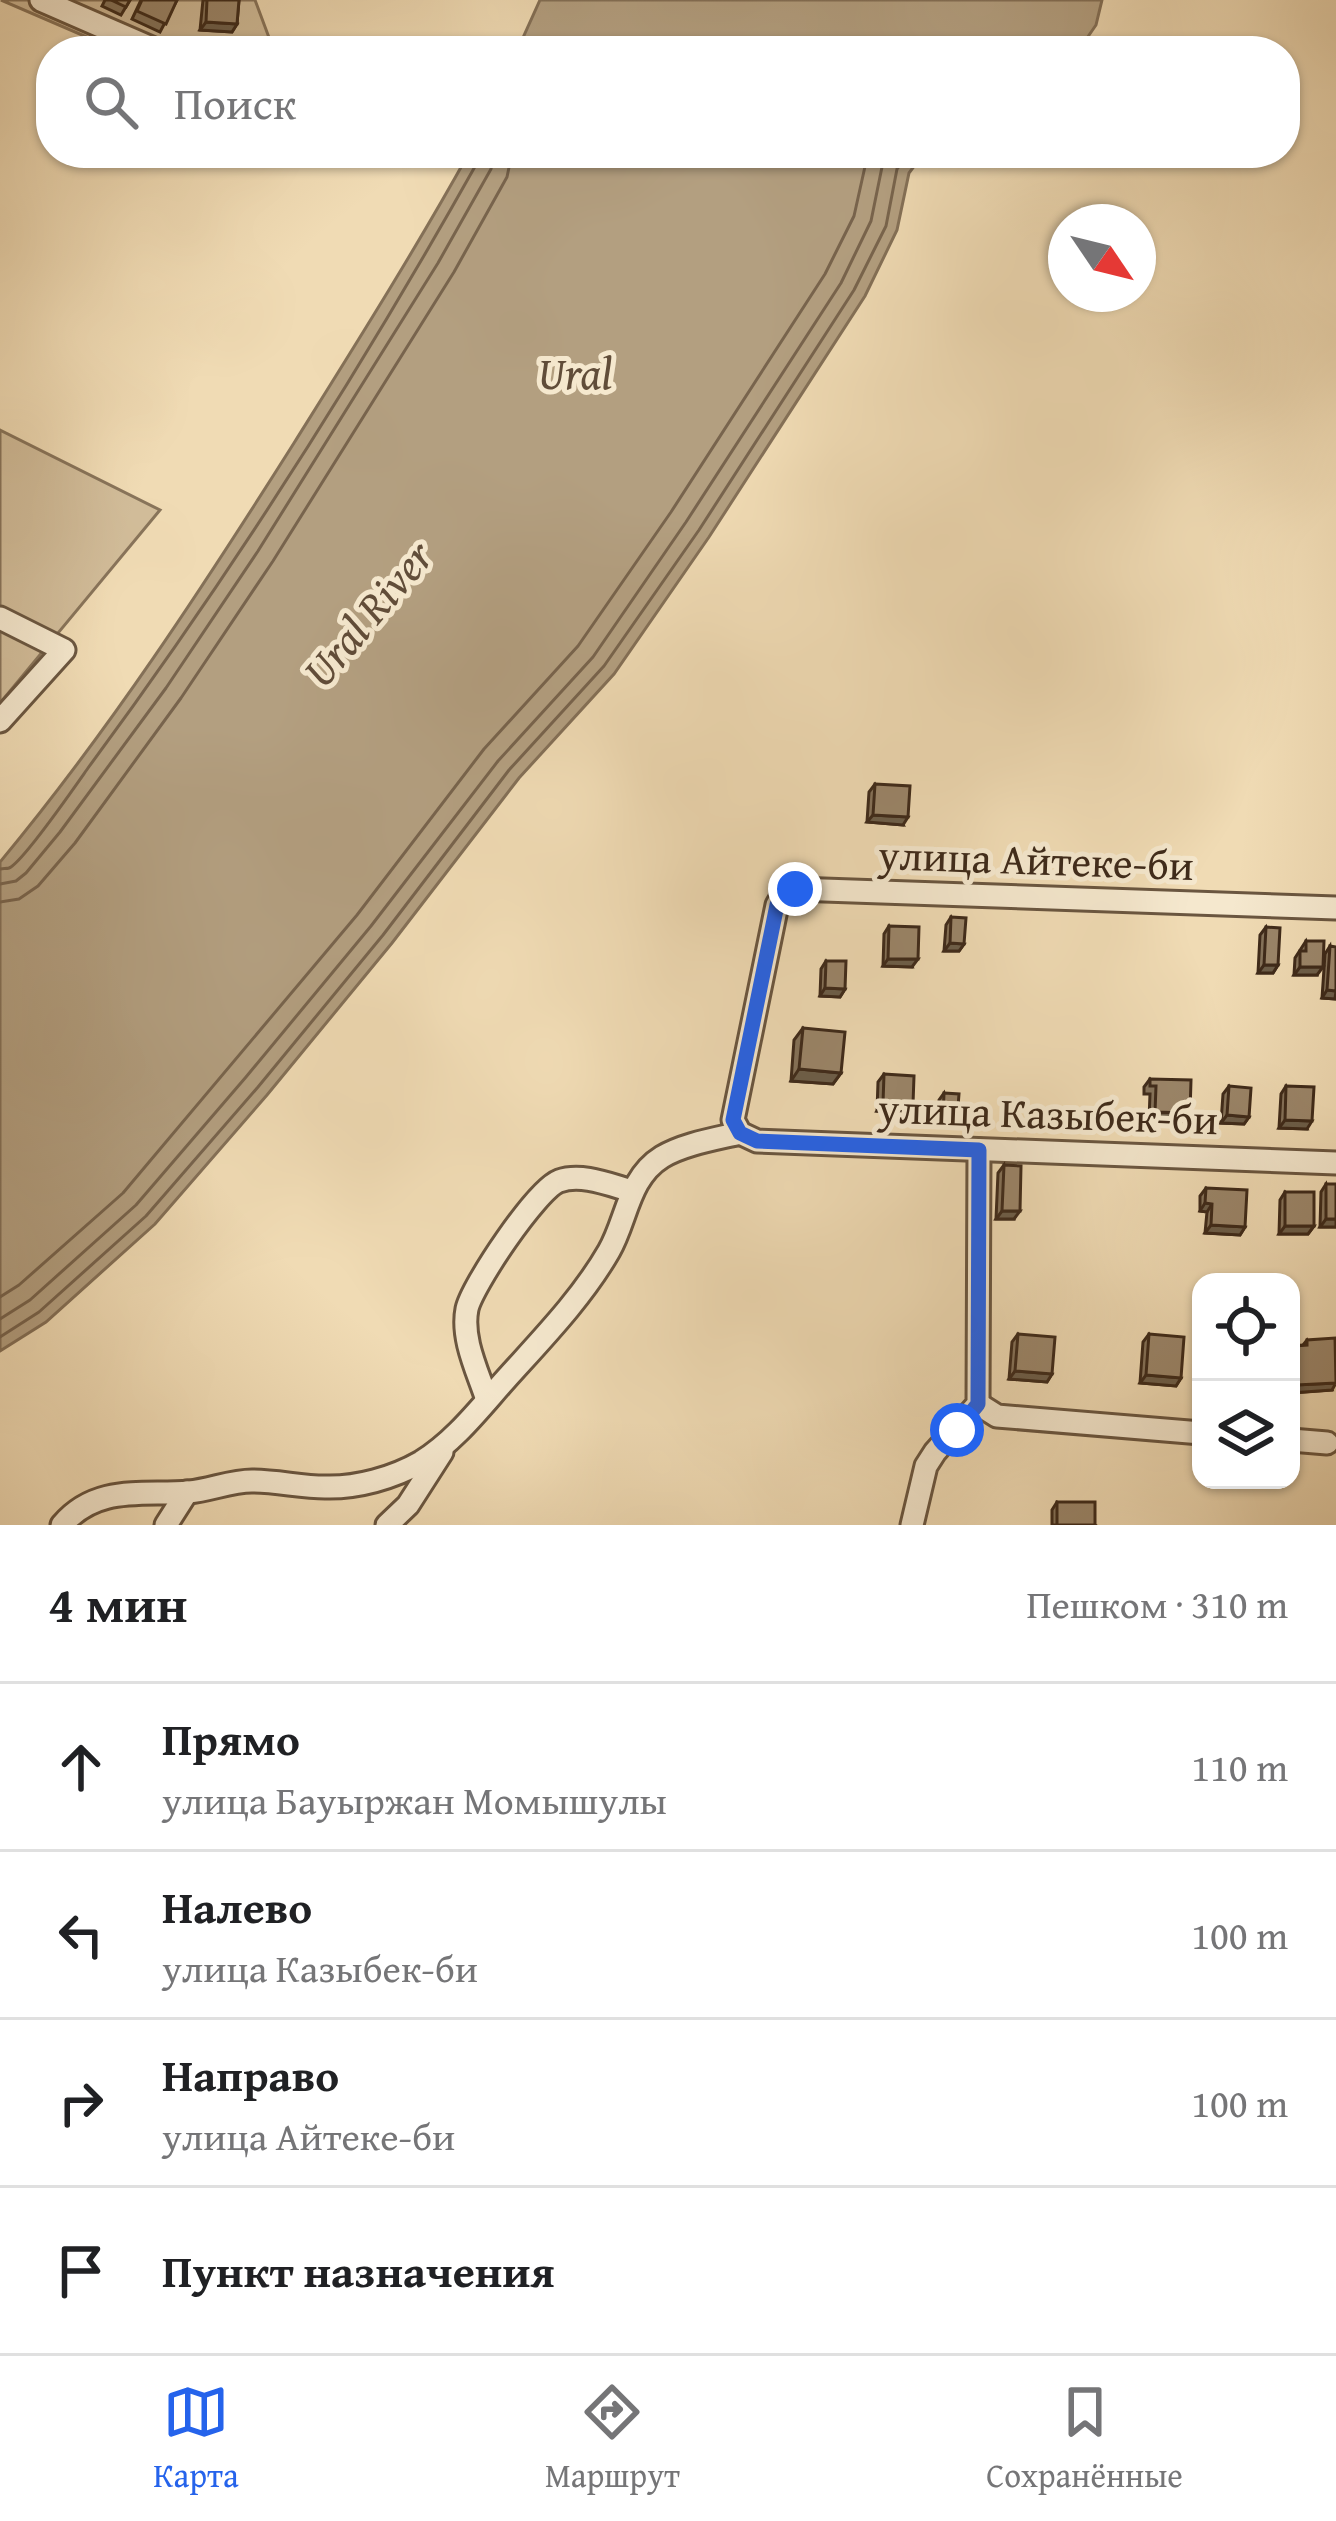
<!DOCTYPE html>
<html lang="ru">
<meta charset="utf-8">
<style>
:root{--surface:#fff;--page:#f6f6f6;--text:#202124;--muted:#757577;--line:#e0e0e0;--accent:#2563eb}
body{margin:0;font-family:"Gentium Book Plus",serif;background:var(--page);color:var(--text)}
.controls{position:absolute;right:36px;bottom:36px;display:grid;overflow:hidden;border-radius:24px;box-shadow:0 3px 9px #0004}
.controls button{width:108px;height:108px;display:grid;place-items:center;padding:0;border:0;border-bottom:3px solid var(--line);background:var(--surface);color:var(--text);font:60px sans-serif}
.compass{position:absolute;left:1048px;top:204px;width:108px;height:108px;border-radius:50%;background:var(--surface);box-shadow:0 3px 9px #0004;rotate:125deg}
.stop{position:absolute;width:36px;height:36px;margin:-27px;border:9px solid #2563eb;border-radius:50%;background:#fff}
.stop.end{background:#2563eb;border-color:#fff;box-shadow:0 3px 12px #0008}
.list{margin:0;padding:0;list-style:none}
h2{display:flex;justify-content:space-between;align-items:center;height:156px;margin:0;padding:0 48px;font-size:51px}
h2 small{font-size:39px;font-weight:400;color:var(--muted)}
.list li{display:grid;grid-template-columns:78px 1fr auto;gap:36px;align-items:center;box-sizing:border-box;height:168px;padding:0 48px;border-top:3px solid var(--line)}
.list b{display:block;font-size:45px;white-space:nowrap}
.list p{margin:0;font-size:39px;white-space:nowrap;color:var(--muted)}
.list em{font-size:39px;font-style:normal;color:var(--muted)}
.icon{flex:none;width:66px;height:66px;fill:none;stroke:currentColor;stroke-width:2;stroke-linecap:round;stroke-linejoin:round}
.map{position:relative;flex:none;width:1336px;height:1525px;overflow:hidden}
.search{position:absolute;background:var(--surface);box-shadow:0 3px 9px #0004;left:36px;right:36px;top:36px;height:132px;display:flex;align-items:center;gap:30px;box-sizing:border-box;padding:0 42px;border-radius:48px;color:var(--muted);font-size:45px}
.sheet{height:828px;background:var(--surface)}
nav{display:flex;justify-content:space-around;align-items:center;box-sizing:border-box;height:168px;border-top:3px solid var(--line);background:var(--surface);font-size:33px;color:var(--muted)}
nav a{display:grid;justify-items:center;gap:6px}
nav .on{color:var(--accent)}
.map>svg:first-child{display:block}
</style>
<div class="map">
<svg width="1336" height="1525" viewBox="0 0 1336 1525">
<rect width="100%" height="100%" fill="#f0dbb4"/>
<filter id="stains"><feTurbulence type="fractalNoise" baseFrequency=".00167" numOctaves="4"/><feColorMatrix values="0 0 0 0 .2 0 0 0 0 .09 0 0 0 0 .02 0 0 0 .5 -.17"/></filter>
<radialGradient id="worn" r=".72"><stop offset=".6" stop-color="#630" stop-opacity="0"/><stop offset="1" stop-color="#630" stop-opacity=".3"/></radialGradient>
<!-- green -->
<g fill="#d2bd9a" stroke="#88745a" stroke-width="3">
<polygon points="1,0 255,0 274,51 119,51"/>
<polygon points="0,430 160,510 0,703"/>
</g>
<!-- water -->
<g fill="#b39f80" stroke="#847057" stroke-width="3">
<polygon points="540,0 1102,0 1096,25 1078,51 517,51"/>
<path d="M469 153H924L909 173 897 230 865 296 709 537 614 674 519 778 392 943 267 1095 155 1224 46 1322 0 1351V862C109 731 203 587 294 443 354 347 414 252 469 153Z"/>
</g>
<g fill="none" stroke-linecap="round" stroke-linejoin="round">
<!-- shore -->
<g stroke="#78644d" stroke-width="3">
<path d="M0 869C3 868 6 869 9 868 23 862 76 785 88 768 229 577 361 370 477 163L479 153"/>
<polyline points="0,884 16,881 26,873 60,832 166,688 258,551 438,263 491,169 494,153"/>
<polyline points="0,902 19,899 38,886 75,843 181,698 273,561 454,272 507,177 512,153"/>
<polyline points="0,1297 19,1285 123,1193 357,915 484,749 578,646 671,512 825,274 854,216 868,153"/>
<polyline points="0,1319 30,1300 136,1205 246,1077 371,926 498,761 593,657 686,522 841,283 871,221 882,167 890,153"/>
<polyline points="0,1337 39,1312 146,1216 258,1087 383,935 509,770 604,666 699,530 854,290 886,226 897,169 909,153"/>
</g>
<defs>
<g id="street">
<polyline points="41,0 158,51"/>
<polyline points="0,618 64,650 0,721"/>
<polyline points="1336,908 795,889 784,893 777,905 733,1120 740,1133 757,1141 1336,1163"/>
<path d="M487 1400C478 1372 461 1339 467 1309 472 1286 536 1190 559 1181 582 1173 610 1185 632 1191"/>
<polyline points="978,1404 997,1416 1201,1433"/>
<polyline points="1291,1440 1327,1443"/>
<path d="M62 1525C97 1484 144 1496 189 1492 210 1490 231 1481 252 1481 277 1481 301 1487 325 1487 357 1488 393 1478 421 1462 455 1441 480 1408 506 1379 542 1339 582 1298 609 1251 627 1220 628 1178 662 1157 684 1144 715 1139 740 1133"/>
<polyline points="166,1525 187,1492"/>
<polyline points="387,1525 408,1505 442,1452"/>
<polyline points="912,1525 926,1466 935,1452 978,1404 979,1150"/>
</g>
</defs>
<!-- street casing -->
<use href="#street" stroke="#6a5640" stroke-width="27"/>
<!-- street -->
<use href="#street" stroke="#f5e8ce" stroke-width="21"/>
</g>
<!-- wall -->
<g fill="#85735b" stroke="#3e2a1a" stroke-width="3">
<polygon points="105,0 130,0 121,15 102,6"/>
<polygon points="141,0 177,0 160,32 132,19"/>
<polygon points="203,0 239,0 237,24 232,32 200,30"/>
<polygon points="875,784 903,825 867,822 869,792"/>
<polygon points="951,917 964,944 959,951 944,951 946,925"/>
<polygon points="889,926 912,967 883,966 884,934"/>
<polygon points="1266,927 1278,965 1273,973 1258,973 1260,935"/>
<polygon points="1306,941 1317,975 1294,975 1295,958"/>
<polygon points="1330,946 1335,999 1322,998 1325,954"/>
<polygon points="826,961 845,989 840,997 820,996 821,969"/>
<polygon points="803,1028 841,1073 833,1084 791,1081 794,1040"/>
<polygon points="884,1074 913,1104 907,1112 877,1111 878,1082"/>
<polygon points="1150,1079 1185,1121 1149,1120 1150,1094 1144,1094 1144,1087"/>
<polygon points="1229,1086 1249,1117 1244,1124 1221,1123 1223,1094"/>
<polygon points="1286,1086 1307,1129 1279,1128 1281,1094"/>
<polygon points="944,1093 952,1127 937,1126 939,1100"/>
<polygon points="1004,1165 1014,1219 996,1219 998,1173"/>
<polygon points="1326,1184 1336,1227 1320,1227 1321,1192"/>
<polygon points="1206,1188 1245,1227 1240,1235 1205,1233 1207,1212 1200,1211 1200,1196"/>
<polygon points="1285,1192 1314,1226 1308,1234 1279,1234 1280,1200"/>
<polygon points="1018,1334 1052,1374 1047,1382 1009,1379 1012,1342"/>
<polygon points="1149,1334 1181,1378 1176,1386 1140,1383 1143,1342"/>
<polygon points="1307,1340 1332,1390 1291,1393 1291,1350 1294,1346 1303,1345"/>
<polygon points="1057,1502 1095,1525 1052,1525 1052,1510"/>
</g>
<!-- shaded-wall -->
<g fill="#6c5e4a" stroke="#3e2a1a" stroke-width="3">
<polygon points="206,22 237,24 232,32 200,30"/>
<polygon points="873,815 908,817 903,825 867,822"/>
<polygon points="950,943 964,944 959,951 944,951"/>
<polygon points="888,959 918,959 912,967 883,966"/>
<polygon points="1264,965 1278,965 1273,973 1258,973"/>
<polygon points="1300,967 1323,967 1317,975 1294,975"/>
<polygon points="825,988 845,989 840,997 820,996"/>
<polygon points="1327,990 1336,991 1335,999 1322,998"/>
<polygon points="799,1069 841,1073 833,1084 791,1081"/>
<polygon points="883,1103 913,1104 907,1112 877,1111"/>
<polygon points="1155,1112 1190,1113 1185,1121 1149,1120"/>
<polygon points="1227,1115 1249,1117 1244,1124 1221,1123"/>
<polygon points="943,1118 957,1119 952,1127 937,1126"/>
<polygon points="1285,1120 1312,1121 1307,1129 1279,1128"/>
<polygon points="1205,1203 1212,1204 1207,1212 1200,1211"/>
<polygon points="1002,1211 1020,1211 1014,1219 996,1219"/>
<polygon points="1326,1219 1336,1219 1336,1227 1320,1227"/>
<polygon points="1211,1225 1245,1227 1240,1235 1205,1233"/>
<polygon points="1285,1226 1314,1226 1308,1234 1279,1234"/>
<polygon points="1015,1371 1052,1374 1047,1382 1009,1379"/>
<polygon points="1146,1375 1181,1378 1176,1386 1140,1383"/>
<polygon points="1336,1383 1332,1390 1291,1393 1296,1385"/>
</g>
<!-- building -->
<g fill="#9b866a" stroke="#3e2a1a" stroke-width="3">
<polygon points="111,0 130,0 126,7"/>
<polygon points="142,0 177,0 166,24 137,11"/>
<polygon points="207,0 239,0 237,24 206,22"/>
<polygon points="875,784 910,786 908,817 873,815"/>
<polygon points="951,917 966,918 964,944 950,943"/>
<polygon points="889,926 919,927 918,959 888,959"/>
<polygon points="1266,927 1280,928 1278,965 1264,965"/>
<polygon points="1306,941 1324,941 1323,967 1300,967 1300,951 1306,951"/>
<polygon points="1330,946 1336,947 1336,991 1327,990"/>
<polygon points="826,961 846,961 845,989 825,988"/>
<polygon points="803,1028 845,1032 841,1073 799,1069"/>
<polygon points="884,1074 914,1076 913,1104 883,1103"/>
<polygon points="1150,1079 1191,1080 1190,1113 1155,1112 1156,1086 1150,1086"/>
<polygon points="1229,1086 1251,1088 1249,1117 1227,1115"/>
<polygon points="1286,1086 1314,1087 1312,1121 1285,1120"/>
<polygon points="944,1093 959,1094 957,1119 943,1118"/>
<polygon points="1004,1165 1021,1166 1020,1211 1002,1211"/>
<rect x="1326" y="1184" width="10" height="35"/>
<polygon points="1206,1188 1247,1190 1245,1227 1211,1225 1212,1204 1205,1203"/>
<rect x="1285" y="1192" width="29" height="34"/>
<polygon points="1018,1334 1055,1337 1052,1374 1015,1371"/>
<polygon points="1149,1334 1184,1337 1181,1378 1146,1375"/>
<polygon points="1335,1338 1336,1383 1296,1385 1294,1346 1307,1345 1307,1340"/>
<rect x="1057" y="1502" width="38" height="23"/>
</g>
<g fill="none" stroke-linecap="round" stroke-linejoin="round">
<!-- route -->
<polyline stroke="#2563eb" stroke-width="15" points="795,889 784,893 777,905 733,1120 740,1133 757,1141 979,1150 978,1404 957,1430"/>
</g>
<g text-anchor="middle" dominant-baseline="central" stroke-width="10" stroke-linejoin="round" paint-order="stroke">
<!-- street labels -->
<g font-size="42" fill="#3e2a1a" stroke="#f5e8ce">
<text transform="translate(1036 859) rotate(2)">улица Айтеке-би</text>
<text transform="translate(1048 1113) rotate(2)">улица Казыбек-би</text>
</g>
<!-- water labels -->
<g font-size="45" font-style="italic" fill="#614d39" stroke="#f5e8ce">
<text x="575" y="372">Ural</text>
<text transform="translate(367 613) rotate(-50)">Ural River</text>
</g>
</g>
<rect width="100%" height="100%" filter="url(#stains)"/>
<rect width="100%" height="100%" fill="url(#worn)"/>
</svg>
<div class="controls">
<button><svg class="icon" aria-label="locate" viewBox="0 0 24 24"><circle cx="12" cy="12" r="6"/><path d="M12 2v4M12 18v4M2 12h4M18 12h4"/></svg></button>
<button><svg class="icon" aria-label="layers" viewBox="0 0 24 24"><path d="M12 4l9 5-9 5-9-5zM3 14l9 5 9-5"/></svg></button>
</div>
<svg class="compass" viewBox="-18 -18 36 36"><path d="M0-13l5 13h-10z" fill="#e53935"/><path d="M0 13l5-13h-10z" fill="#757577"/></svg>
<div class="stop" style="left:957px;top:1430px"></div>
<div class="stop end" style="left:795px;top:889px"></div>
<div class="search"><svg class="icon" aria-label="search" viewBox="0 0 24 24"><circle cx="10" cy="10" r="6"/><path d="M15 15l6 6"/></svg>Поиск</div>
</div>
<section class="sheet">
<h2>4 мин<small>Пешком · 310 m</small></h2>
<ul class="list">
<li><svg class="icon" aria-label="ahead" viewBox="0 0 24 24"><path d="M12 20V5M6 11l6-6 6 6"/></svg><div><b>Прямо</b><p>улица Бауыржан Момышулы</p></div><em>110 m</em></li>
<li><svg class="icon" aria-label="left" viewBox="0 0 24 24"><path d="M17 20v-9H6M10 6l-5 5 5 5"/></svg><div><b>Налево</b><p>улица Казыбек-би</p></div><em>100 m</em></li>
<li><svg class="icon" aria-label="right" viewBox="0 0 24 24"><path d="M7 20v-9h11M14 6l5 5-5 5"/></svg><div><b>Направо</b><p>улица Айтеке-би</p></div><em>100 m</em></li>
<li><svg class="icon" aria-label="arrive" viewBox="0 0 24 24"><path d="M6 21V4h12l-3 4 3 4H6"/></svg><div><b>Пункт назначения</b></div></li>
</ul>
</section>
<nav>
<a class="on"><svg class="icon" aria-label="map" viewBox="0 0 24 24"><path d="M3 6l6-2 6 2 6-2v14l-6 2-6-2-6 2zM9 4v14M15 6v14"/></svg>Карта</a>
<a><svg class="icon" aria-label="directions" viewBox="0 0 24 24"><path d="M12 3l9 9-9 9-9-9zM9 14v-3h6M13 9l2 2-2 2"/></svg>Маршрут</a>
<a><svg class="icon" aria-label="saved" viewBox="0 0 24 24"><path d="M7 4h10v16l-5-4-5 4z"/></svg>Сохранённые</a>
</nav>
